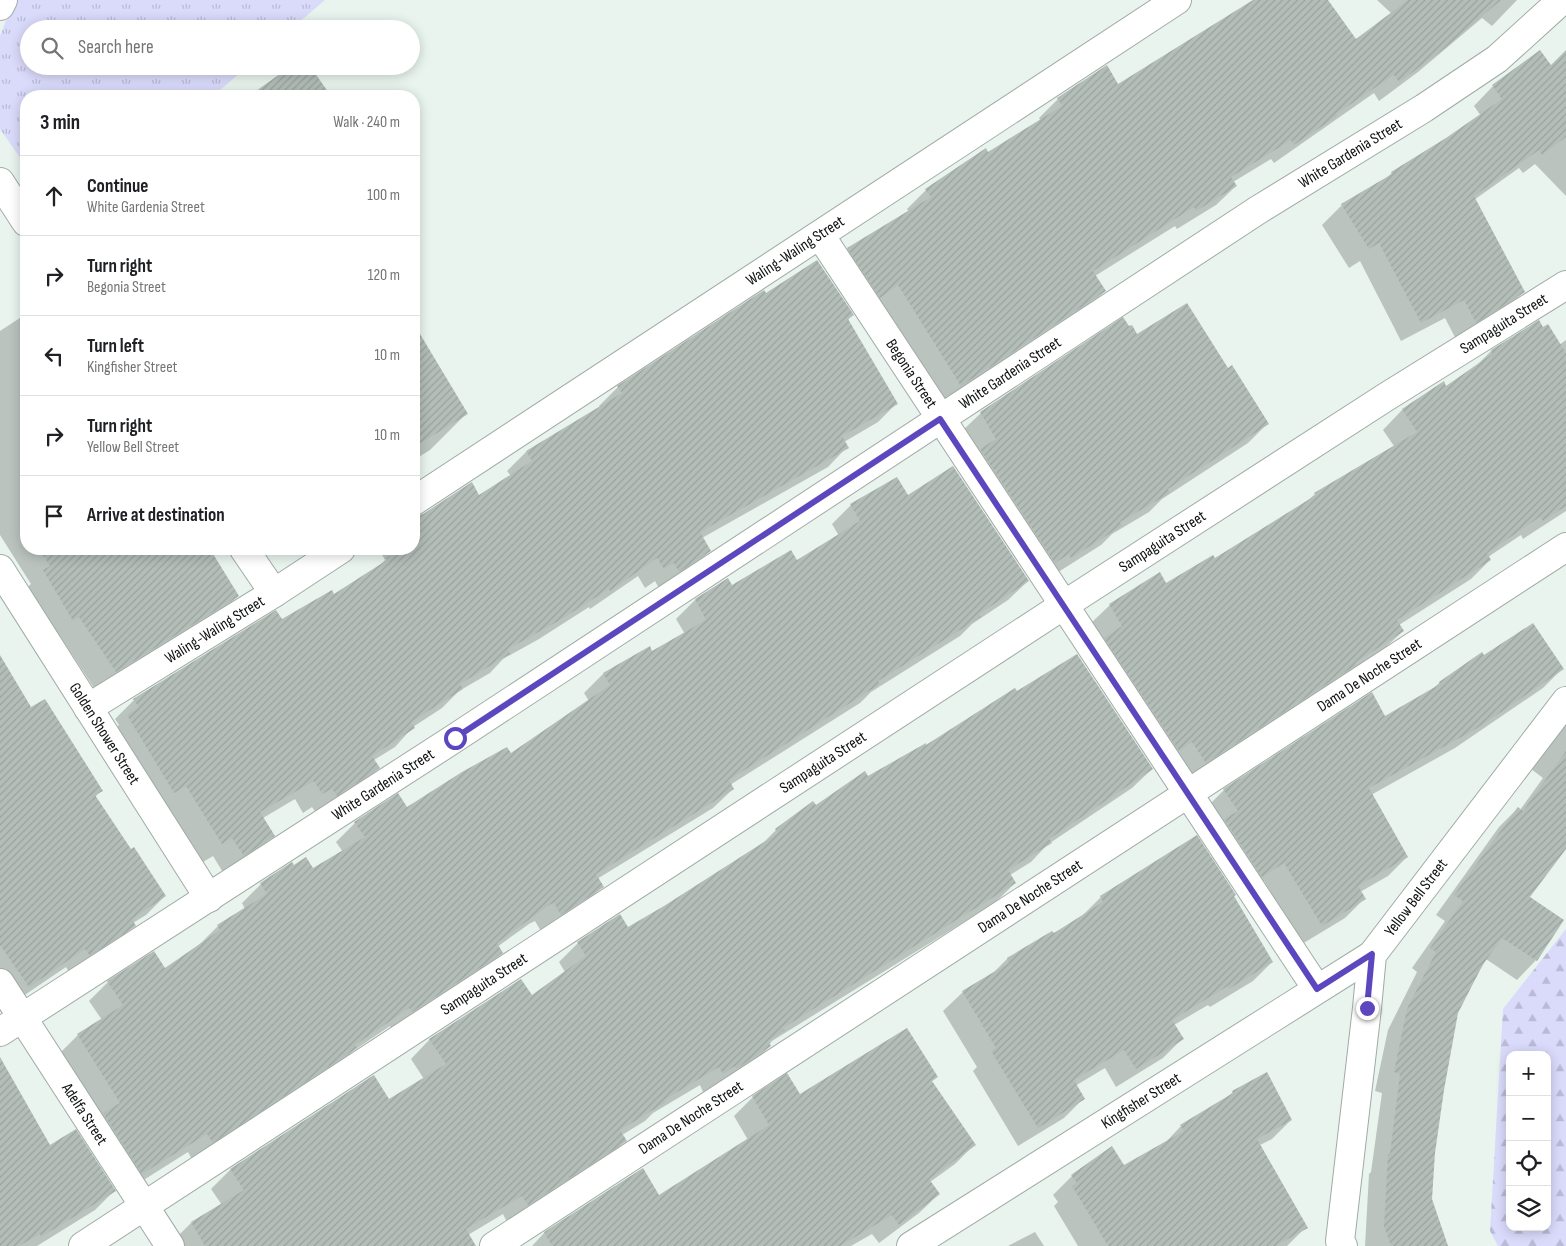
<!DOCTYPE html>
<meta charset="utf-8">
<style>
:root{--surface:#fff;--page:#f6f6f6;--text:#202124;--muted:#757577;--line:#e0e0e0}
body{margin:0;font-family:"Sofia Sans Condensed",sans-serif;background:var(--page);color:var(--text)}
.controls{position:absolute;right:15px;bottom:15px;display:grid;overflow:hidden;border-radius:10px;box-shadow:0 2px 12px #0003}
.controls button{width:45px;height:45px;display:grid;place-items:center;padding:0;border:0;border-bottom:1px solid var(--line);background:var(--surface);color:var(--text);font:25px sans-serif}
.stop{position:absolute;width:15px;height:15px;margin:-11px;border:4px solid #5d47bf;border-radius:50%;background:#fff}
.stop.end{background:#5d47bf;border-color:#fff;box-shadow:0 1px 5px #0008}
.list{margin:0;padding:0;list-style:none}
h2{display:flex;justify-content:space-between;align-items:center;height:65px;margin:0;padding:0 20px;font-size:21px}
h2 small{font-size:16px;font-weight:400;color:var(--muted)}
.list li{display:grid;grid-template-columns:32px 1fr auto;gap:15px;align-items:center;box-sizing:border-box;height:80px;padding:0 20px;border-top:1px solid var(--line)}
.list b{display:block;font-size:19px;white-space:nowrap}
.list p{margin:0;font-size:16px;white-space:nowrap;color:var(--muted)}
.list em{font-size:16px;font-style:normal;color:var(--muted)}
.icon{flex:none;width:28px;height:28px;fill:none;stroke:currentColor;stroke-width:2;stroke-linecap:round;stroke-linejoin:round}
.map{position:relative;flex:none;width:1566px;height:1246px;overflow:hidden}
.search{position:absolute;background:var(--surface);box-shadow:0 2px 12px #0003;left:20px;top:20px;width:400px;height:55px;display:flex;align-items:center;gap:12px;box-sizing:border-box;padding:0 18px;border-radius:28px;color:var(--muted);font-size:19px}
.panel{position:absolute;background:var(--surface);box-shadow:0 2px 12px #0003;left:20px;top:90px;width:400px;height:465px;border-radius:20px}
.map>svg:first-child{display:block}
</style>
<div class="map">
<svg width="1566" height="1246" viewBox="0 0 1566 1246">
<defs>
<pattern id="grass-tufts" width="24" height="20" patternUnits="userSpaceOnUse" patternTransform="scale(1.25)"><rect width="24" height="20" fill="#dadafb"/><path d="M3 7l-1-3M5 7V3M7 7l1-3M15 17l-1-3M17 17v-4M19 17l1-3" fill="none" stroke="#babad6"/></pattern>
<pattern id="forest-firs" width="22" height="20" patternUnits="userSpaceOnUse" patternTransform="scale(1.25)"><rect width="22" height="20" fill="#dadafb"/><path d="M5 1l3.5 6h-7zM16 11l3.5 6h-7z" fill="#babad6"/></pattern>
<pattern id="building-hatch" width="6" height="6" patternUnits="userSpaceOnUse" patternTransform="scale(1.25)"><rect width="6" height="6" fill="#b4beb9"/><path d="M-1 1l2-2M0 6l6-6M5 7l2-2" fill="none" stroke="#9aa29e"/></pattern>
</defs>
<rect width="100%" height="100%" fill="#e9f4ee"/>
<!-- grass -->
<polygon fill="url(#grass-tufts)" points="14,0 325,0 291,29 29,29 29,66 248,66 213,96 26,96 26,166 0,129 0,36"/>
<!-- forest -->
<path fill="url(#forest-firs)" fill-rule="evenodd" d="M1566 929V1246H1498L1490 1231 1503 1009ZM1510 1055H1547V1227H1510Z"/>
<!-- shadow -->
<g fill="#0003">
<polygon points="1255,0 1327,0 1355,41 1392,14 1377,0 1517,0 1492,26 1482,18 1418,72 1379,101 1374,93 1274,163 1271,159 1233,182 1236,186 1216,205 1177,229 1175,226 1095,276 1105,291 1085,310 942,404 829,268 848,249 909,212 907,209 926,190 1041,121 1039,118 1058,99 1118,86"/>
<polygon points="1540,52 1551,67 1566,52 1566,196 1535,164 1523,173 1519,168 1474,200 1523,292 1504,311 1457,341 1445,318 1401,341 1360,261 1349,268 1322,225 1342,205 1385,179 1392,173 1447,139 1481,116 1474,106 1493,86"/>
<polygon points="293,66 309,66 330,96 251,96"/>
<polygon points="766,294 852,315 848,320 897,403 878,422 844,442 847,447 828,467 702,538 710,550 691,570 660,590 655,581 645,588 638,576 590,609 589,607 539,639 503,659 490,673 459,691 442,708 413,727 395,747 374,760 379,768 360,787 317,814 312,807 303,813 295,799 263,818 274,835 254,855 224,874 213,856 203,862 166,804 155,811 108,735 119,725 115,719 134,700 282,621 334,596 377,568 385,560 379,549 414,549 414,517 479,497 511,476 507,471 526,452 600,407 599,406 618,387"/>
<polygon points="26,314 26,549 208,549 238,596 218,615 96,691 60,636 54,639 24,590 31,584 0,535 0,331"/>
<polygon points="414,327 466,414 430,450 414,460"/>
<polygon points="1543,329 1559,345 1566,340 1566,511 1523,539 1521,535 1488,557 1490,560 1471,579 1399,625 1403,631 1383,650 1187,781 1090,624 1110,605 1159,574 1166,584 1214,560 1305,503 1315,494 1394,446 1383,430 1402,410 1443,383 1446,387 1476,366 1491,351"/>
<polygon points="1227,369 1267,424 1248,443 1162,499 1149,512 1112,534 1101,545 1052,576 961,432 981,413"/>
<polygon points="907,497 1028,581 1008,600 972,624 960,636 871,692 860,703 730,785 733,789 713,808 597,879 602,887 583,906 542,933 535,921 529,924 497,947 502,953 482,972 392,1031 390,1026 353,1051 336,1067 193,1161 188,1152 123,1193 59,1054 78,1035 102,1020 89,1001 108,982 165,970 199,945 218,926 245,909 242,903 261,884 293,867 313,870 343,852 336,842 355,823 407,809 510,754 589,701 584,693 603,674 649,648 652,653 685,634 676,619 695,600 727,579 732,587 796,562 839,536 832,524 851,505"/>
<polygon points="1484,656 1562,669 1543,688 1455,748 1371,795 1407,857 1388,876 1360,892 1364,899 1345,918 1302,944 1264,881 1242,895 1205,809 1224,790 1385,717 1431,691 1439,683"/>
<polygon points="0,658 31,709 101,791 95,797 131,851 165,896 146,915 133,923 134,925 115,944 70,974 66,967 4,1009 0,1003"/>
<polygon points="1017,692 1152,769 1132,788 1047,845 1031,862 1010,875 1015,883 996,902 772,1041 769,1045 770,1046 751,1065 717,1087 715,1085 703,1092 700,1085 653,1113 645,1121 622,1135 625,1141 606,1160 508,1224 503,1214 468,1235 475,1246 175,1246 172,1242 191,1223 222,1205 211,1189 230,1170 373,1076 389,1101 424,1079 411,1059 430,1039 531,997 565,972 559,962 578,943 627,928 665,907 761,845 776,830 813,803 816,806 926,746"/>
<polygon points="1566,721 1566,848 1528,897 1562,920 1536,960 1517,980 1486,959 1457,1013 1442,1089 1433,1153 1431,1200 1447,1246 1365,1246 1369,1174 1371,1172 1382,1093 1375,1091 1388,1030 1417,972 1412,968 1445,921 1436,915 1499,827 1518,808 1520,810 1543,778 1531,769"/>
<polygon points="1232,896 1272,962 1253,981 1210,1007 1208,1005 1174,1025 1182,1039 1163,1058 1116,1087 1105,1068 1075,1086 1083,1099 1064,1118 1018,1146 973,1071 977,1067 943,1011 963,992 992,974 1007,959 1052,933 1053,935 1082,916 1101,897"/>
<polygon points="0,1060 50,1146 114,1191 95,1210 37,1246 0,1246"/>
<polygon points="937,1077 931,1082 974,1145 955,1164 930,1182 939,1194 919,1213 879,1243 872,1234 851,1246 532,1246 544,1233 642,1169 659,1197 748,1140 734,1116 753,1097 800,1096"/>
<polygon points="1233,1092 1291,1120 1272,1139 1260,1145 1306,1227 1287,1246 1078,1246 1054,1206 1058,1202 1053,1195 1072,1176 1124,1166 1164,1144 1181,1126 1227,1098"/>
<polygon points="1035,1232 1044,1246 1008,1246"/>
</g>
<!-- building -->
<g fill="url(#building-hatch)">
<polygon points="1253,0 1328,0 1356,39 1408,0 1501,0 1439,53 1399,82 1394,75 1336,114 1337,116 1294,145 1291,140 1231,177 1237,186 1196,211 1194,207 1093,271 1106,291 961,386 898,285 880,298 847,248 931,197 925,189 986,148 988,152 1062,106 1057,98 1107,65 1118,84"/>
<polygon points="1540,50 1551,65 1566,50 1566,137 1542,155 1539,150 1474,196 1525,292 1476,323 1464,300 1421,323 1379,243 1369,249 1341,204 1392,174 1391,172 1446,138 1502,99 1492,85"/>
<polygon points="291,66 310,66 331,96 249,96"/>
<polygon points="817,260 854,315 848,319 898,404 842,436 849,448 700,532 711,551 679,572 674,563 664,569 657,558 610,591 609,589 560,620 508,649 510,654 460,684 463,689 411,722 415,728 372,756 380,768 337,796 332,789 322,794 314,781 260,812 275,836 244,856 232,838 222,844 186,786 174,793 127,715 139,707 133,699 276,610 282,619 332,590 334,594 387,560 386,558 402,549 414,549 414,516 423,514 472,482 479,495 532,461 526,451 622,393 617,386 764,290 766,293"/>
<polygon points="1187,303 1228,368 1232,365 1269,424 1168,489 1170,493 1120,522 1122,526 1071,558 1069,554 1055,563 980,449 996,439 980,412 1123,317 1129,326 1132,325 1137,334"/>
<polygon points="1539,320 1543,327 1548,324 1566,353 1566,506 1543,521 1540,517 1487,553 1491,560 1397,620 1404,631 1355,663 1356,665 1206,763 1192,742 1179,751 1104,638 1122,626 1109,604 1160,572 1166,583 1213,555 1215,558 1316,495 1314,493 1417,432 1402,409 1444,381 1446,386 1492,354 1491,350"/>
<polygon points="414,324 468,414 414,447"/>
<polygon points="953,466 1029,581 979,614 981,617 878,681 880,684 729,780 734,789 596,874 604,887 561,915 554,903 549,905 497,943 503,953 412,1012 409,1008 355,1045 357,1048 213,1143 207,1134 142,1174 103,1113 120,1103 77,1034 123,1005 107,981 154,951 165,968 220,930 217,925 267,894 260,883 292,862 294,865 306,857 313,868 365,837 354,822 398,793 407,807 462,772 507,747 511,753 610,685 603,673 650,646 652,651 706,620 695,599 728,578 732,585 791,550 797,560 860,521 850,504 897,477 908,495"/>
<polygon points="39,549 210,549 239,596 116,672 79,617 73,621 43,570 50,566"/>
<polygon points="1533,623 1564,669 1476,729 1369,788 1408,857 1358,886 1366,899 1322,926 1284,863 1262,877 1224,819 1238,811 1223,789 1372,692 1385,716 1440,684 1439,682 1482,652 1484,655"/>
<polygon points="1077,654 1153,769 1049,839 1052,843 1008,870 1016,883 783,1028 785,1030 768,1041 771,1046 736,1069 735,1066 723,1074 719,1067 664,1100 666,1102 620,1130 627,1141 528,1205 522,1196 466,1229 476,1246 205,1246 191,1222 244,1190 230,1169 374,1075 389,1099 446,1064 429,1039 521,979 532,995 586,956 577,942 620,914 628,927 664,906 778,833 775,829 813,801 816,805 865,771 868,776 926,743 926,745 1015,688 1017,691"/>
<polygon points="0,655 31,707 45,699 103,791 95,795 131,849 134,847 166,896 132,919 136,926 90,956 85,949 29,987 0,945"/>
<polygon points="1566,751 1566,849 1530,897 1564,920 1537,961 1502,938 1482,966 1458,1013 1444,1090 1435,1153 1432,1199 1448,1246 1391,1246 1384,1226 1388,1154 1390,1154 1400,1074 1394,1072 1407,1009 1436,952 1430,948 1463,901 1454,895 1518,807 1523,811"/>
<polygon points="1197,835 1236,895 1234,896 1273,962 1229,989 1228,986 1172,1020 1184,1039 1136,1069 1124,1050 1074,1080 1085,1099 1038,1128 991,1051 996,1048 962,991 1009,963 1007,958 1052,931 1054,933 1103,902 1100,896"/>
<polygon points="907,1028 938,1077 932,1081 976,1145 929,1179 940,1194 899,1225 892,1215 840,1246 552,1246 544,1232 643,1168 659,1195 769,1125 752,1096 787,1073 800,1094"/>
<polygon points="0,1057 50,1145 76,1129 116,1191 41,1237 40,1234 19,1246 0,1246"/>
<polygon points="1267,1072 1292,1120 1257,1139 1308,1228 1275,1246 1108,1246 1072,1186 1077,1183 1071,1175 1112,1146 1124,1165 1184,1131 1180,1125 1233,1093 1232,1091"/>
</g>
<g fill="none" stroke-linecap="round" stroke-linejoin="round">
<defs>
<g id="street">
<polyline points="0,182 26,222"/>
<path id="s1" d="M820 235 1317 989"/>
<path id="s2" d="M414 501 1177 0"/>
<polyline points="244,549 274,593"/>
<path id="s3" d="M0 569 209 898"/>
<path id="s4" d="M88 708 274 593 341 549"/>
<path id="s5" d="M0 983 170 1246"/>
<path id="s6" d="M0 1032 455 738 1258 210 1424 108 1497 59 1562 0"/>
<path id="s7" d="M83 1246 1064 605 1386 397 1566 285"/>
<path id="s8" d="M494 1246 1566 547"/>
<path id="s9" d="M911 1246 1372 955"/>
<path id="s10" d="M1343 1246 1340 1241 1367 1008 1372 955 1566 701"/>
</g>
<polyline id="secondary" points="0,6 3,0"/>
</defs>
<!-- street casing -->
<use href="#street" stroke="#a1aba6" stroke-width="30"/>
<!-- secondary casing -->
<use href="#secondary" stroke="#a1aba6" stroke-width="30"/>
<!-- street -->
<use href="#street" stroke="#fff" stroke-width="28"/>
<!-- secondary -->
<use href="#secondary" stroke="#fff" stroke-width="28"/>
</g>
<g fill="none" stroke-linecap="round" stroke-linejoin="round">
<!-- route -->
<polyline stroke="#5d47bf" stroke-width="6" points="455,738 940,419 1317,989 1372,954 1367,1008"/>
</g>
<g text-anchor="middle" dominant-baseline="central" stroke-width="4" stroke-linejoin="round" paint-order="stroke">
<!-- street labels -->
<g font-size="16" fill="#0d100f" stroke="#e9f4ee">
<text stroke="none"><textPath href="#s6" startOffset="1611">White Gardenia Street</textPath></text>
<text stroke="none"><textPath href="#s2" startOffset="456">Waling-Waling Street</textPath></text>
<text stroke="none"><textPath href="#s7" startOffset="1694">Sampaguita Street</textPath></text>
<text stroke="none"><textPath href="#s6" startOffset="1206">White Gardenia Street</textPath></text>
<text stroke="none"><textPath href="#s1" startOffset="166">Begonia Street</textPath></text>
<text stroke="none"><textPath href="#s7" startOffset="1289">Sampaguita Street</textPath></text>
<text stroke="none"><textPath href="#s4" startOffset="149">Waling-Waling Street</textPath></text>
<text stroke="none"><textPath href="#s8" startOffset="1045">Dama De Noche Street</textPath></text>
<text stroke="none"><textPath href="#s3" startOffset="195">Golden Shower Street</textPath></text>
<text stroke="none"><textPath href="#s7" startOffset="884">Sampaguita Street</textPath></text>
<text stroke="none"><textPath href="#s6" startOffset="456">White Gardenia Street</textPath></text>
<text stroke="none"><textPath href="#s8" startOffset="640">Dama De Noche Street</textPath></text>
<text stroke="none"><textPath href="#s10" startOffset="366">Yellow Bell Street</textPath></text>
<text stroke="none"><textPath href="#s7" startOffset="479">Sampaguita Street</textPath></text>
<text stroke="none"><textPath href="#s9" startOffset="272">Kingfisher Street</textPath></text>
<text stroke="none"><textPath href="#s5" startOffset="156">Adelfa Street</textPath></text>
<text stroke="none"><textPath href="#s8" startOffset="235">Dama De Noche Street</textPath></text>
</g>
</g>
</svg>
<div class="controls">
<button>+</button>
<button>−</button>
<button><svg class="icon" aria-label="locate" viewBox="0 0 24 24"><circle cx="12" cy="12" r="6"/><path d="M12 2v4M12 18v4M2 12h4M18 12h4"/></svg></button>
<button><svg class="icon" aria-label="layers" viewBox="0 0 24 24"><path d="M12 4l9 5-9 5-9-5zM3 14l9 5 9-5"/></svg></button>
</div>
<div class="stop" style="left:455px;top:738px"></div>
<div class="stop end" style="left:1367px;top:1008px"></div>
<div class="search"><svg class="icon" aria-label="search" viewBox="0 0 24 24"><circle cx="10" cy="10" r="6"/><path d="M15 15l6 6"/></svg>Search here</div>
<section class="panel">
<h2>3 min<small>Walk · 240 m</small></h2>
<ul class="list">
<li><svg class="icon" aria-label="ahead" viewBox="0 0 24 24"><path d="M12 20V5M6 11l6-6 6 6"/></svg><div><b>Continue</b><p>White Gardenia Street</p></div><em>100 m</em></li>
<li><svg class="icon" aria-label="right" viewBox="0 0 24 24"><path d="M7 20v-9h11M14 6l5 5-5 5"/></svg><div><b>Turn right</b><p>Begonia Street</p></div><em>120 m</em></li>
<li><svg class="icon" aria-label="left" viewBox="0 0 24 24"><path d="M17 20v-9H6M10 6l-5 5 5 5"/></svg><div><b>Turn left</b><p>Kingfisher Street</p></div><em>10 m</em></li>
<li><svg class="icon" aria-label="right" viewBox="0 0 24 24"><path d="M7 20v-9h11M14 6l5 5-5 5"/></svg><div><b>Turn right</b><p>Yellow Bell Street</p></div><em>10 m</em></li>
<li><svg class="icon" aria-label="arrive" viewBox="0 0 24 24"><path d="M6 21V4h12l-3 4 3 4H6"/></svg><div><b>Arrive at destination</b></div></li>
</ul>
</section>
</div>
